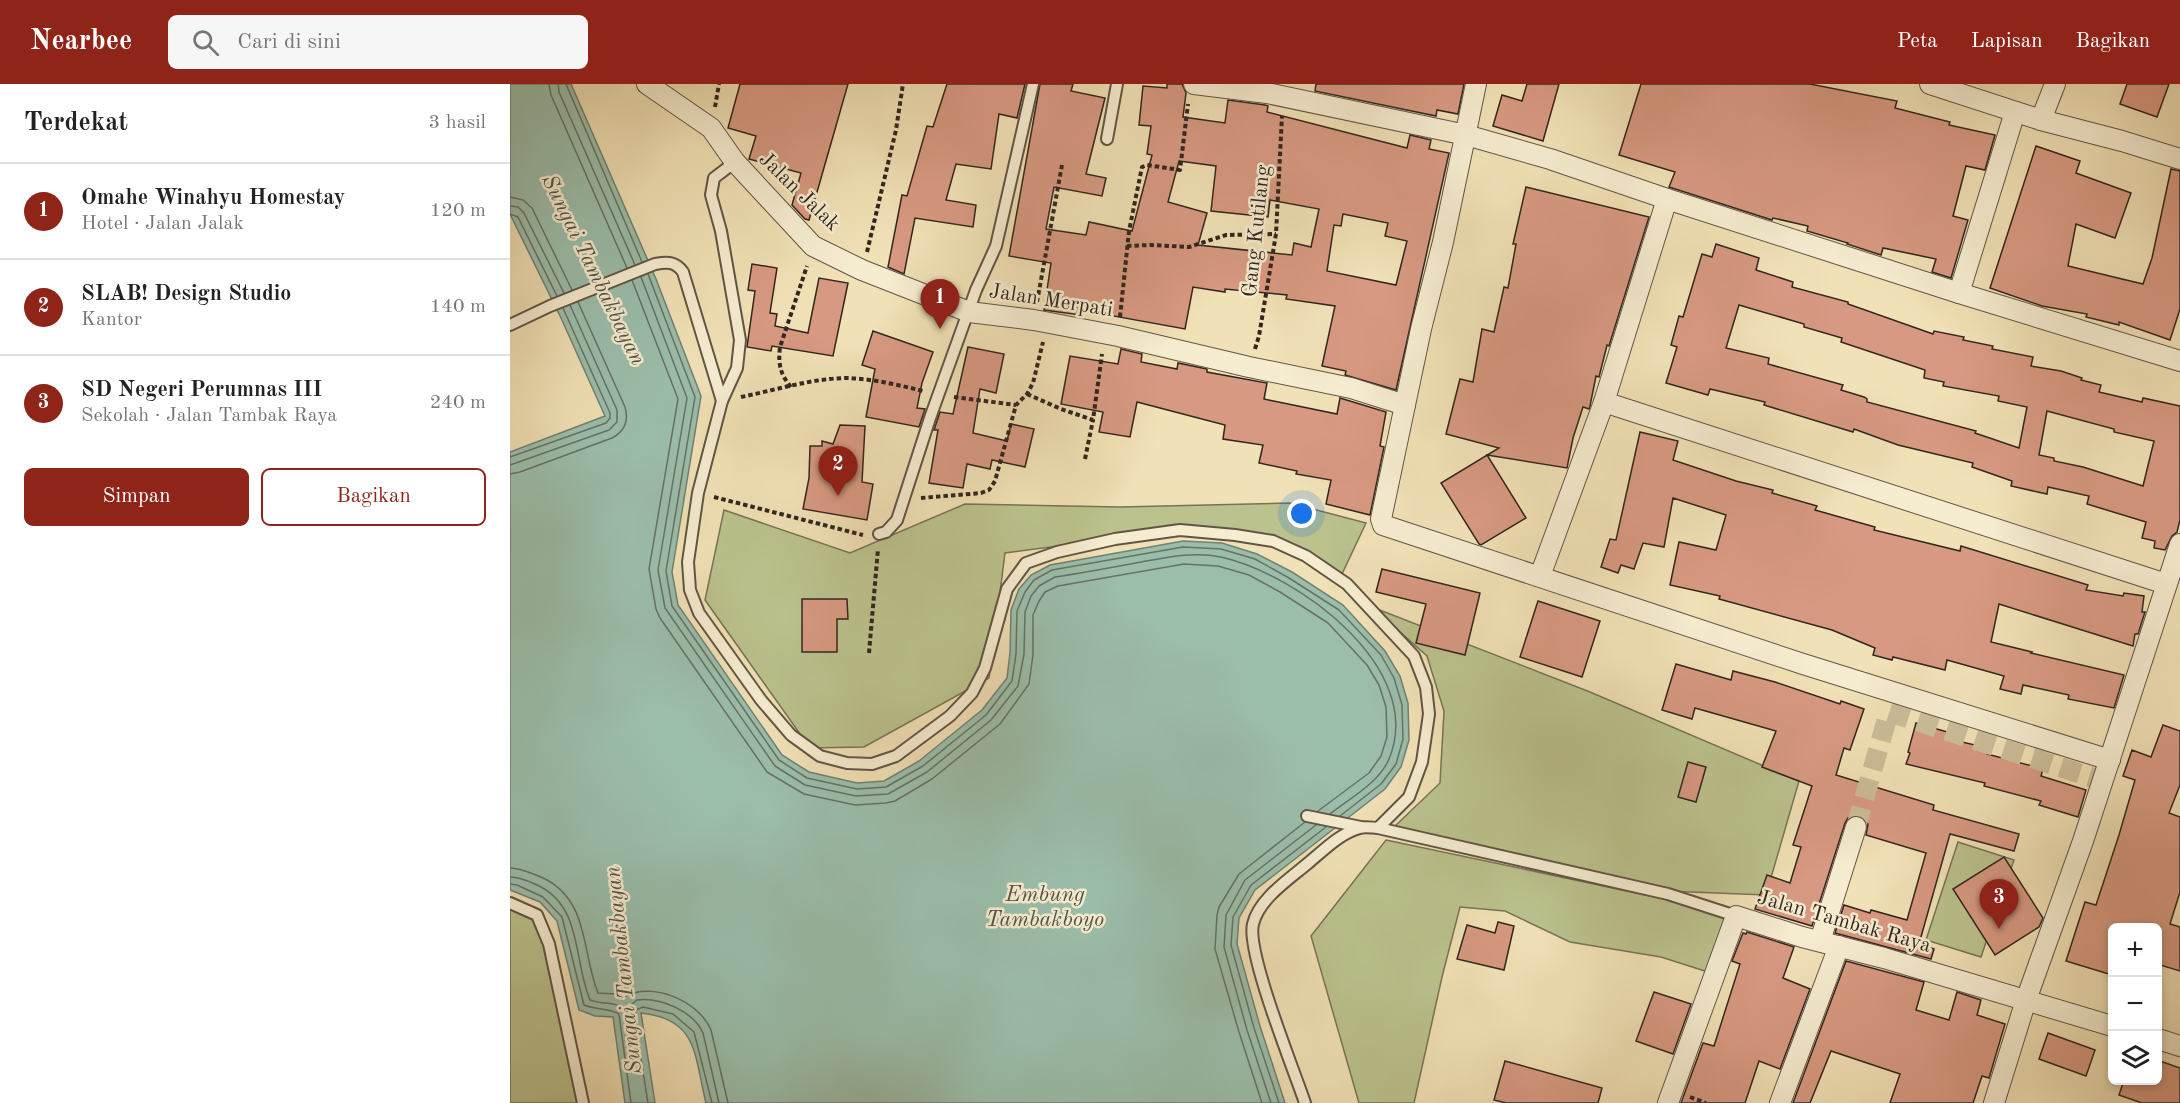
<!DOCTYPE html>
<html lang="id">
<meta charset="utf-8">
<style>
:root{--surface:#fff;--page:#f6f6f6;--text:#222;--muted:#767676;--line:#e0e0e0;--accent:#8f2418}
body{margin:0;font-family:"Old Standard TT",serif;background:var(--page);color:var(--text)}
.controls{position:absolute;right:18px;bottom:18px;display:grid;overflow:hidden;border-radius:9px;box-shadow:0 3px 9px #0003}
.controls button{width:54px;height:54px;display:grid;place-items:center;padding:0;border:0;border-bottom:2px solid var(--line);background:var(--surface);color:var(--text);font:30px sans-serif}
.you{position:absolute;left:792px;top:430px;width:21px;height:21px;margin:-15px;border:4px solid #fff;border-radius:50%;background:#1a73e8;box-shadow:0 0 0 9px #1a73e833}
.badge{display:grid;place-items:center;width:39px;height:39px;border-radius:50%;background:var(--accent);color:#fff;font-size:20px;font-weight:700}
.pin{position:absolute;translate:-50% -50px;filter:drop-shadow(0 2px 3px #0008)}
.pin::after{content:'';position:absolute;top:32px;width:21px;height:18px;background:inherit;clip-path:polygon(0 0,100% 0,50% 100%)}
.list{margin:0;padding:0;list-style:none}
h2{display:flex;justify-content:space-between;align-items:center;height:78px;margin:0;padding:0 24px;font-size:26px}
h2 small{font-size:20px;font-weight:400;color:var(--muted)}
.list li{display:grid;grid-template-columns:39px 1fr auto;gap:18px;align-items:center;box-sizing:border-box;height:96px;padding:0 24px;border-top:2px solid var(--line)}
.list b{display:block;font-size:22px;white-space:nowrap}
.list p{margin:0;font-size:20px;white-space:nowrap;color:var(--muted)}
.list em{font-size:20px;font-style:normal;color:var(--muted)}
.actions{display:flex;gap:12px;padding:18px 24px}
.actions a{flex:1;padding:14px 0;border:2px solid var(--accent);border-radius:9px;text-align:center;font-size:21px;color:var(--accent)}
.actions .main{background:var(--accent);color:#fff}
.icon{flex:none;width:33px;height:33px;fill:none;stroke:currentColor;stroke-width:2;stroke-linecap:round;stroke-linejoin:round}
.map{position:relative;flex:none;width:1670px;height:1019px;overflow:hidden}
header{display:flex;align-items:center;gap:36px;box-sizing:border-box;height:84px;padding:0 30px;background:var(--accent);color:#fff}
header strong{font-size:28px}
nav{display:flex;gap:33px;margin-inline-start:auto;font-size:21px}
.search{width:420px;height:54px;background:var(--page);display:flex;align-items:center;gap:15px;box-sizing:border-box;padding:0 21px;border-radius:9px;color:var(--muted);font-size:22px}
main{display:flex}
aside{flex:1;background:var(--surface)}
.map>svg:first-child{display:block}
</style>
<header>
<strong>Nearbee</strong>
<div class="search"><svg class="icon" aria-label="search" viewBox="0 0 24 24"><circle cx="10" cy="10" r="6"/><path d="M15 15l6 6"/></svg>Cari di sini</div>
<nav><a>Peta</a><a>Lapisan</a><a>Bagikan</a></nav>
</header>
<main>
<aside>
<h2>Terdekat<small>3 hasil</small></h2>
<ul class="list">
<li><span class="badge">1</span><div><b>Omahe Winahyu Homestay</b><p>Hotel · Jalan Jalak</p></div><em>120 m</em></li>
<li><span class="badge">2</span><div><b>SLAB! Design Studio</b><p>Kantor</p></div><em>140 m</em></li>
<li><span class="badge">3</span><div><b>SD Negeri Perumnas III</b><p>Sekolah · Jalan Tambak Raya</p></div><em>240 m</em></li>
</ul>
<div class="actions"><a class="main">Simpan</a><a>Bagikan</a></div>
</aside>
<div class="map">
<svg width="1670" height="1019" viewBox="0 0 1670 1019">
<rect width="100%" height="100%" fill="#f1e1b6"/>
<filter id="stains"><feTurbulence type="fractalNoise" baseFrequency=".00333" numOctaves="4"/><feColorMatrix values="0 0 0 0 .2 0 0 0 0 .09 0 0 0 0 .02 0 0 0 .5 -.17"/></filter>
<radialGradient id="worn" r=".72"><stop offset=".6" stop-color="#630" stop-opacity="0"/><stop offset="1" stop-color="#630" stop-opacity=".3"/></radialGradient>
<!-- green -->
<g fill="#bbc28d" stroke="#767456" stroke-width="1.5">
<polygon points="780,419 856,439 832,490 771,460 656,448 495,469 479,594 354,663 300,664 195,516 214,426 340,469 455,420 610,423"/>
<polygon points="862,523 1080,608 1289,697 1256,811 1156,807 884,743 930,699 934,627 917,572"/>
<polygon points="876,756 1155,815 1216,834 1198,888 1151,873 1060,858 995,827 950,823 932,893 904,1019 849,1019 801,852"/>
<polygon points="1448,758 1504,776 1471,873 1416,856"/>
<path d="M0 824C21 830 25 835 34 854L73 1019H0Z"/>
</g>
<!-- water -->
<path fill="#9bbeab" stroke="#718173" stroke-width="1.5" d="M0 0H61L146 195 191 312 162 488 168 521 272 671 299 688 347 699 374 697 409 677 472 626 497 594 500 569 501 526 509 505 521 491 540 481 673 457 712 459 747 470 782 488 833 521 875 567 890 592 898 619 899 656 891 683 875 705 745 806 729 834 727 860 750 942 775 1019H196C184 972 189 935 131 929L145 1019H115L103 933 85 932 69 926 47 837 30 818 0 806V368L95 332 51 234 0 130Z"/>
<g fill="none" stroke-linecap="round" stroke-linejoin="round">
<!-- shore -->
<g stroke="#667265" stroke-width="1.5">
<polyline points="39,0 41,11 117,184"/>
<polyline points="48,0 49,8 125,181"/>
<polyline points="56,0 132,178"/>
<polyline points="0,113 13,116 22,124 62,206"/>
<polyline points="0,122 8,123 14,129 54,209"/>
<polyline points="0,130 8,133 47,212"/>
<polyline points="138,190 185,313 156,487 162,522 269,676 297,694 347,705 376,703 413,682 476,631 502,597 506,570 507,527 515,508 524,496 542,486 673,463 711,465 745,475 779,494 829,526 871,571 884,594 892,621 893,655 886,680 871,700 830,732"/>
<path d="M131 193 177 314 148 486 155 524 265 682 295 701 346 712 378 710 417 688 481 636 508 602 514 570 515 528 521 512 529 502 545 493C572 489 599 484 626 479 654 474 683 467 711 473 787 490 917 584 879 675 869 699 840 714 820 730"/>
<polyline points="122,196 168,315 139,485 146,525 150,534 257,688 294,710 345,721 376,719 385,717 422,695 490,640 519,600 523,571 523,531 529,517 535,508 548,502 674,480 708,482 739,491 770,508 818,539 857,581 869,601 876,623 877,653 871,672 859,689 808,727"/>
<polyline points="0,373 96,339 100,334 100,329 53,224"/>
<polyline points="0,381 99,346 107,338 107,326 60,221"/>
<path d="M0 390 10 388 102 354C115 347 119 337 115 323L68 218"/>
<path d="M0 784C11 784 20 789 31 793 80 815 71 867 88 909L106 910 114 913C142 897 189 917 201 946L218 1019"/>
<path d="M0 793C10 793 18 797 27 801 73 822 63 876 80 916 93 921 104 917 116 925L127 916C150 913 183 927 193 949L209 1019"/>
<path d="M0 800 7 801 33 813 52 833 74 921C85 926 101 924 109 930L121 1019"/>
<polyline points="138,1019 124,931 126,926 133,923 163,930 184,948 202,1019"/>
<polyline points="752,1019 729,948 705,865 707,831 709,823 729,790 795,738"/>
<polyline points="761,1019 737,946 714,863 716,831 735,796 806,741"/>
<polyline points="769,1019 744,944 721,861 723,833 741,801 816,743"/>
</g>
</g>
<!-- building -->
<g fill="#d79981" stroke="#32261f" stroke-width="1.5" fill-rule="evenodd">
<polygon points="230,0 338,0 299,136 295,135 282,121 291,89 239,75 246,52 218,44"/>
<polygon points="437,0 515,0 507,34 489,30 481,85 446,80 436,116 466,121 463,143 405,134 394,190 378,183 392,111 397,112 417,42 423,43"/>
<path d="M530 0H563L561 7 595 14 576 90 596 94 592 112 544 103 536 145 576 151 579 138 622 147 642 71 637 70 641 42 629 41 633 2 657 4V0H672L676 9 673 33 715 39 718 16 755 21 758 22 757 28 897 64 900 51 921 56 919 65 939 69 886 306 835 291 836 287 812 282 825 222 776 215 777 211 715 205V208L683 203 675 245 571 226 570 231 534 226 541 179 499 172ZM669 77 706 82 701 127 758 133 760 116 809 125 801 163 784 159 782 171 688 161 697 129 658 118ZM833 130 878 139 875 152 897 157 886 201 817 187 824 141 831 142Z"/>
<polygon points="806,0 954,0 948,30 927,26 926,32 805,7"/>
<polygon points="1017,0 1049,0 1033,57 983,42 992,11 1012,17"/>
<polygon points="1131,0 1300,0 1387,17 1385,24 1440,38 1439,41 1485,51 1475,86 1456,82 1443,132 1458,136 1441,194 1422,188 1426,175 1373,164 1371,171 1337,160 1338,159 1297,147 1298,142 1263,134 1262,136 1159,103 1165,88 1109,71"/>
<polygon points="1617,0 1659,0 1647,33 1610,20"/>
<polygon points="1526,62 1570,77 1566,89 1621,109 1605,154 1566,140 1558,182 1633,200 1642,174 1661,85 1670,87 1670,225 1660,256 1609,238 1609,241 1576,233 1577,230 1532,222 1480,204"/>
<polygon points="1016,103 1139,133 1099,262 1097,261 1089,293 1086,292 1080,322 1079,325 1073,323 1063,354 1057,384 977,371 1016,434 971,461 969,460 931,399 989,364 936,350 950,295 963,298 972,245 984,248 994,203 998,204 1006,160 1003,160"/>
<path d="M1206 160 1249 174 1246 186 1283 198 1282 203 1338 218V220L1423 250 1424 247 1454 253 1453 256 1483 262 1482 265 1523 273 1521 282 1551 287 1572 294 1571 296 1591 301 1589 308 1632 318 1633 314 1670 322V436L1667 448 1662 452 1655 466 1644 464 1645 457 1632 454 1636 438 1577 420 1579 412 1538 403 1537 410 1501 402 1502 397 1462 383 1463 379 1388 361 1344 345 1343 348 1254 321 1255 318 1200 305 1198 311 1156 299 1167 263 1161 261 1169 232 1173 233 1192 170 1202 173ZM1229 221 1294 240V243L1332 254 1331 258 1415 286 1414 294 1434 298 1433 302 1489 312 1488 317 1517 323 1509 364 1465 349 1466 347 1357 318V315L1354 313 1331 306 1333 301 1258 280 1259 274 1216 264ZM1537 327 1604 345V348L1644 357 1633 402 1573 383 1544 377V374L1529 371Z"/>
<polygon points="242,180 267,184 260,229 267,230 265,242 298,249 309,194 338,199 323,272 262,262 261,267 237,263 245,207 238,206"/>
<polygon points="363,247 423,268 412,299 407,324 415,325 409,343 356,333 365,285 352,281"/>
<polygon points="458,263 494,270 486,309 470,305 463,349 497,357 501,340 524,345 515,383 482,376 480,385 457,380 453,404 419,399 428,346 424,346 430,328 443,330"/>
<polygon points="611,265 632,270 631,278 667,285 668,279 697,285 697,288 757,299 754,315 827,330 830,314 876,328 870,362 874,363 860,431 816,420 821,396 786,390 787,387 749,379 753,361 713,355 715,341 627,318 620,353 589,348 593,328 551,320 560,272 608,280"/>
<polygon points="330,341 355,342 352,398 363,400 357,436 293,425 299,394 300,362 312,362 312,357 323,360"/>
<polygon points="1130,348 1168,357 1163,376 1226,397 1263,406 1262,409 1307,422 1305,426 1365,443 1364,446 1450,467 1451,462 1578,501 1576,506 1613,512 1614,509 1634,512 1632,528 1635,528 1628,550 1625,550 1623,562 1489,520 1481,558 1522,568 1521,569 1614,591 1604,624 1558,615 1559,611 1513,601 1511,610 1490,605 1494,592 1437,576 1435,586 1383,573 1382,576 1363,571 1365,564 1322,546 1209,515 1210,512 1160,501 1169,458 1206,466 1216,431 1163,414 1154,463 1133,459 1124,485 1111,481 1108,489 1091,483 1100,455 1106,456"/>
<polygon points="872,485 970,509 955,571 906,559 916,520 866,508"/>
<polygon points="292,515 337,515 338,535 327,535 327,568 292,568"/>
<polygon points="1028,517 1090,537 1072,593 1010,573"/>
<polygon points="1166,580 1221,596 1223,587 1265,598 1330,620 1331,617 1354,625 1340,666 1334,664 1326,691 1424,721 1423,726 1509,750 1504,767 1440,750 1409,860 1424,865 1421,875 1325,849 1334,821 1360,829 1361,826 1397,836 1416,769 1356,751 1358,740 1354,735 1349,731 1338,734 1335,739 1302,842 1245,825 1257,791 1280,799 1291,763 1283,761 1302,702 1252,683 1266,647 1185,624 1182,635 1152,626"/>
<polygon points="1406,639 1441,649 1439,655 1478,664 1477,670 1533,685 1531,692 1576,706 1568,733 1529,721 1531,717 1474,702 1475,699 1396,680 1400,669 1398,668"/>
<polygon points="1653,641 1670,647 1670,701 1659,729 1670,733 1670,808 1660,840 1670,843 1670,887 1647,880 1647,843 1602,843 1602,891 1556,877 1575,818 1586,821 1609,751 1625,696 1613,692 1622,666 1641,673"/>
<polygon points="1178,678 1196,683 1186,718 1168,713"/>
<polygon points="1494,773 1533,834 1529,843 1485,871 1443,805"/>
<polygon points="988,838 1004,842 994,886 947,875 957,841 985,849"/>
<polygon points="1237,848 1284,863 1273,894 1300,905 1270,985 1249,977 1235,1019 1171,1019 1193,959 1204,962 1230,880 1222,877 1233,849 1236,850"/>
<polygon points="1336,877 1414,898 1406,926 1439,936 1447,908 1471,916 1467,931 1495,940 1479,994 1472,992 1463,1019 1380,1019 1390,990 1321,967 1300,1019 1283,1019"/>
<polygon points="1144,908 1181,920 1163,970 1126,957"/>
<polygon points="1538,949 1585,966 1576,992 1529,975"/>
<polygon points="1647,976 1670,984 1670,1019 1632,1019 1609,1011 1614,996 1647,996"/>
<polygon points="995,977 1092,1004 1088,1019 996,1019 984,1016"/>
</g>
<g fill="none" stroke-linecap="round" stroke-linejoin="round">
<!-- street-tunnel -->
<polyline stroke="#cbbc98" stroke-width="20" stroke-dasharray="20 10" stroke-linecap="butt" points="1346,743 1379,628 1593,697"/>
<defs>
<g id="lane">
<polyline points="597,55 607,0"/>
<path d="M225 78 204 94 201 111 211 147 230 256 227 284 212 317 188 409 178 478 180 506 189 529 251 616 281 651 310 672 337 679 362 680 386 672 440 632 462 609 475 584 497 505 516 479 547 468 605 455 670 446 725 451 763 457 796 472 837 500 904 572 916 603 919 630 912 678 899 713 868 744C863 744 855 742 850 744 830 749 813 767 797 780 778 796 749 815 743 840 736 868 784 986 795 1019"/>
<path d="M0 241 40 222 145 180C157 178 165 177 173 188L212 317"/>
<polyline points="369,450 376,448 387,436 420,334 466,206 486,162 523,0"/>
<polyline points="797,732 851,743"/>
<polyline points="868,744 1158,810 1226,832"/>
<polyline points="0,819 27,831 39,860 73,1019"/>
</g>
<g id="street">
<polyline points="137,0 201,44 225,78 303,162 352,186 459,228 524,236 608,252 739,283 841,304 895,321"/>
<polyline points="684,0 757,9 956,51 1040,75 1157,115 1449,209 1670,277"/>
<polyline points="966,0 933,158 911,245 871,435 873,441 1293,580 1600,676"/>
<polyline points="1420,0 1531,36 1612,57 1670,75"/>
<polyline points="1531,36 1545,0"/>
<polyline points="1449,209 1505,28"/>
<polyline points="1094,318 1656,500"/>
<polyline points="1030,492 1094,318 1157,115"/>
<polyline points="1310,857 1346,743"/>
<polyline points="1648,955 1670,962"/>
<polyline points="1158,1019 1226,832 1292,853 1374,874 1602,942"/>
<polyline points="1270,1019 1329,862"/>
<polyline points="1484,1019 1516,916 1573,757 1670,460"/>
</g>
</defs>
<!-- lane casing -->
<use href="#lane" stroke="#625545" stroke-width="14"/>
<!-- street casing -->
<use href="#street" stroke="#625545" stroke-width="22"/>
<!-- path -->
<g stroke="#32261f" stroke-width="4" stroke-dasharray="4.5 3" stroke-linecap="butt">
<polyline points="205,23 209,0"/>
<polyline points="617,162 640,161 679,163 716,151 766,150"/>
<polyline points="357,168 386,46 393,0"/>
<polyline points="527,218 552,81"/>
<polyline points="610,233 619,147 632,83 637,81 670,86 678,20"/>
<polyline points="745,265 749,252 766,150 772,32"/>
<path d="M281 303C270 290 268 280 270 263L297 182"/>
<polyline points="517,310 551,325 583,336 592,270"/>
<path d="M231 313C266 306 303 294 338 294 363 295 389 301 413 307"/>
<polyline points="444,313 506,321"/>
<polyline points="575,375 583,336"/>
<polyline points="204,413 353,451"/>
<polyline points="411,414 471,409 479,406 485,397 506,321 517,310 523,299 533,258"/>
<polyline points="359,569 368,465"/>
<polyline points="1180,1013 1196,1019"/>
</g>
<!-- lane -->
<use href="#lane" stroke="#f6ecd0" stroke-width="10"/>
<!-- street -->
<use href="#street" stroke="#f6ecd0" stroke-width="20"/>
</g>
<g text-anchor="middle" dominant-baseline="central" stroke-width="5" stroke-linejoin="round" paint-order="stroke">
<!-- street labels -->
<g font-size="21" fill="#32261f" stroke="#f6ecd0">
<text transform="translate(289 108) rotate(44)">Jalan Jalak</text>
<text transform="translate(747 147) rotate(-84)">Gang Kutilang</text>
<text transform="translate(541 217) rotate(9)">Jalan Merpati</text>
<text transform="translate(1334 838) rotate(16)">Jalan Tambak Raya</text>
</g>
<!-- water labels -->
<g font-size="22" font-style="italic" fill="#525449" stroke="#f6ecd0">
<text transform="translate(83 186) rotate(64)">Sungai Tambakbayan</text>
<text x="535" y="811">Embung<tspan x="535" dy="25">Tambakboyo</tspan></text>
<text transform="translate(114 886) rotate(-96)">Sungai Tambakbayan</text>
</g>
</g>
<rect width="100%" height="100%" filter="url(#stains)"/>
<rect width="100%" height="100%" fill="url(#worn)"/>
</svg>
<div class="controls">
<button>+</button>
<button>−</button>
<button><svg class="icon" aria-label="layers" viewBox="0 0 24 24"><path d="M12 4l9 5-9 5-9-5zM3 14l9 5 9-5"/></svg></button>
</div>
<div class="you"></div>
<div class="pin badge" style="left:430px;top:245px">1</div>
<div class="pin badge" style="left:328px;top:412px">2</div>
<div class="pin badge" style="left:1489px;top:845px">3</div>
</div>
</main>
